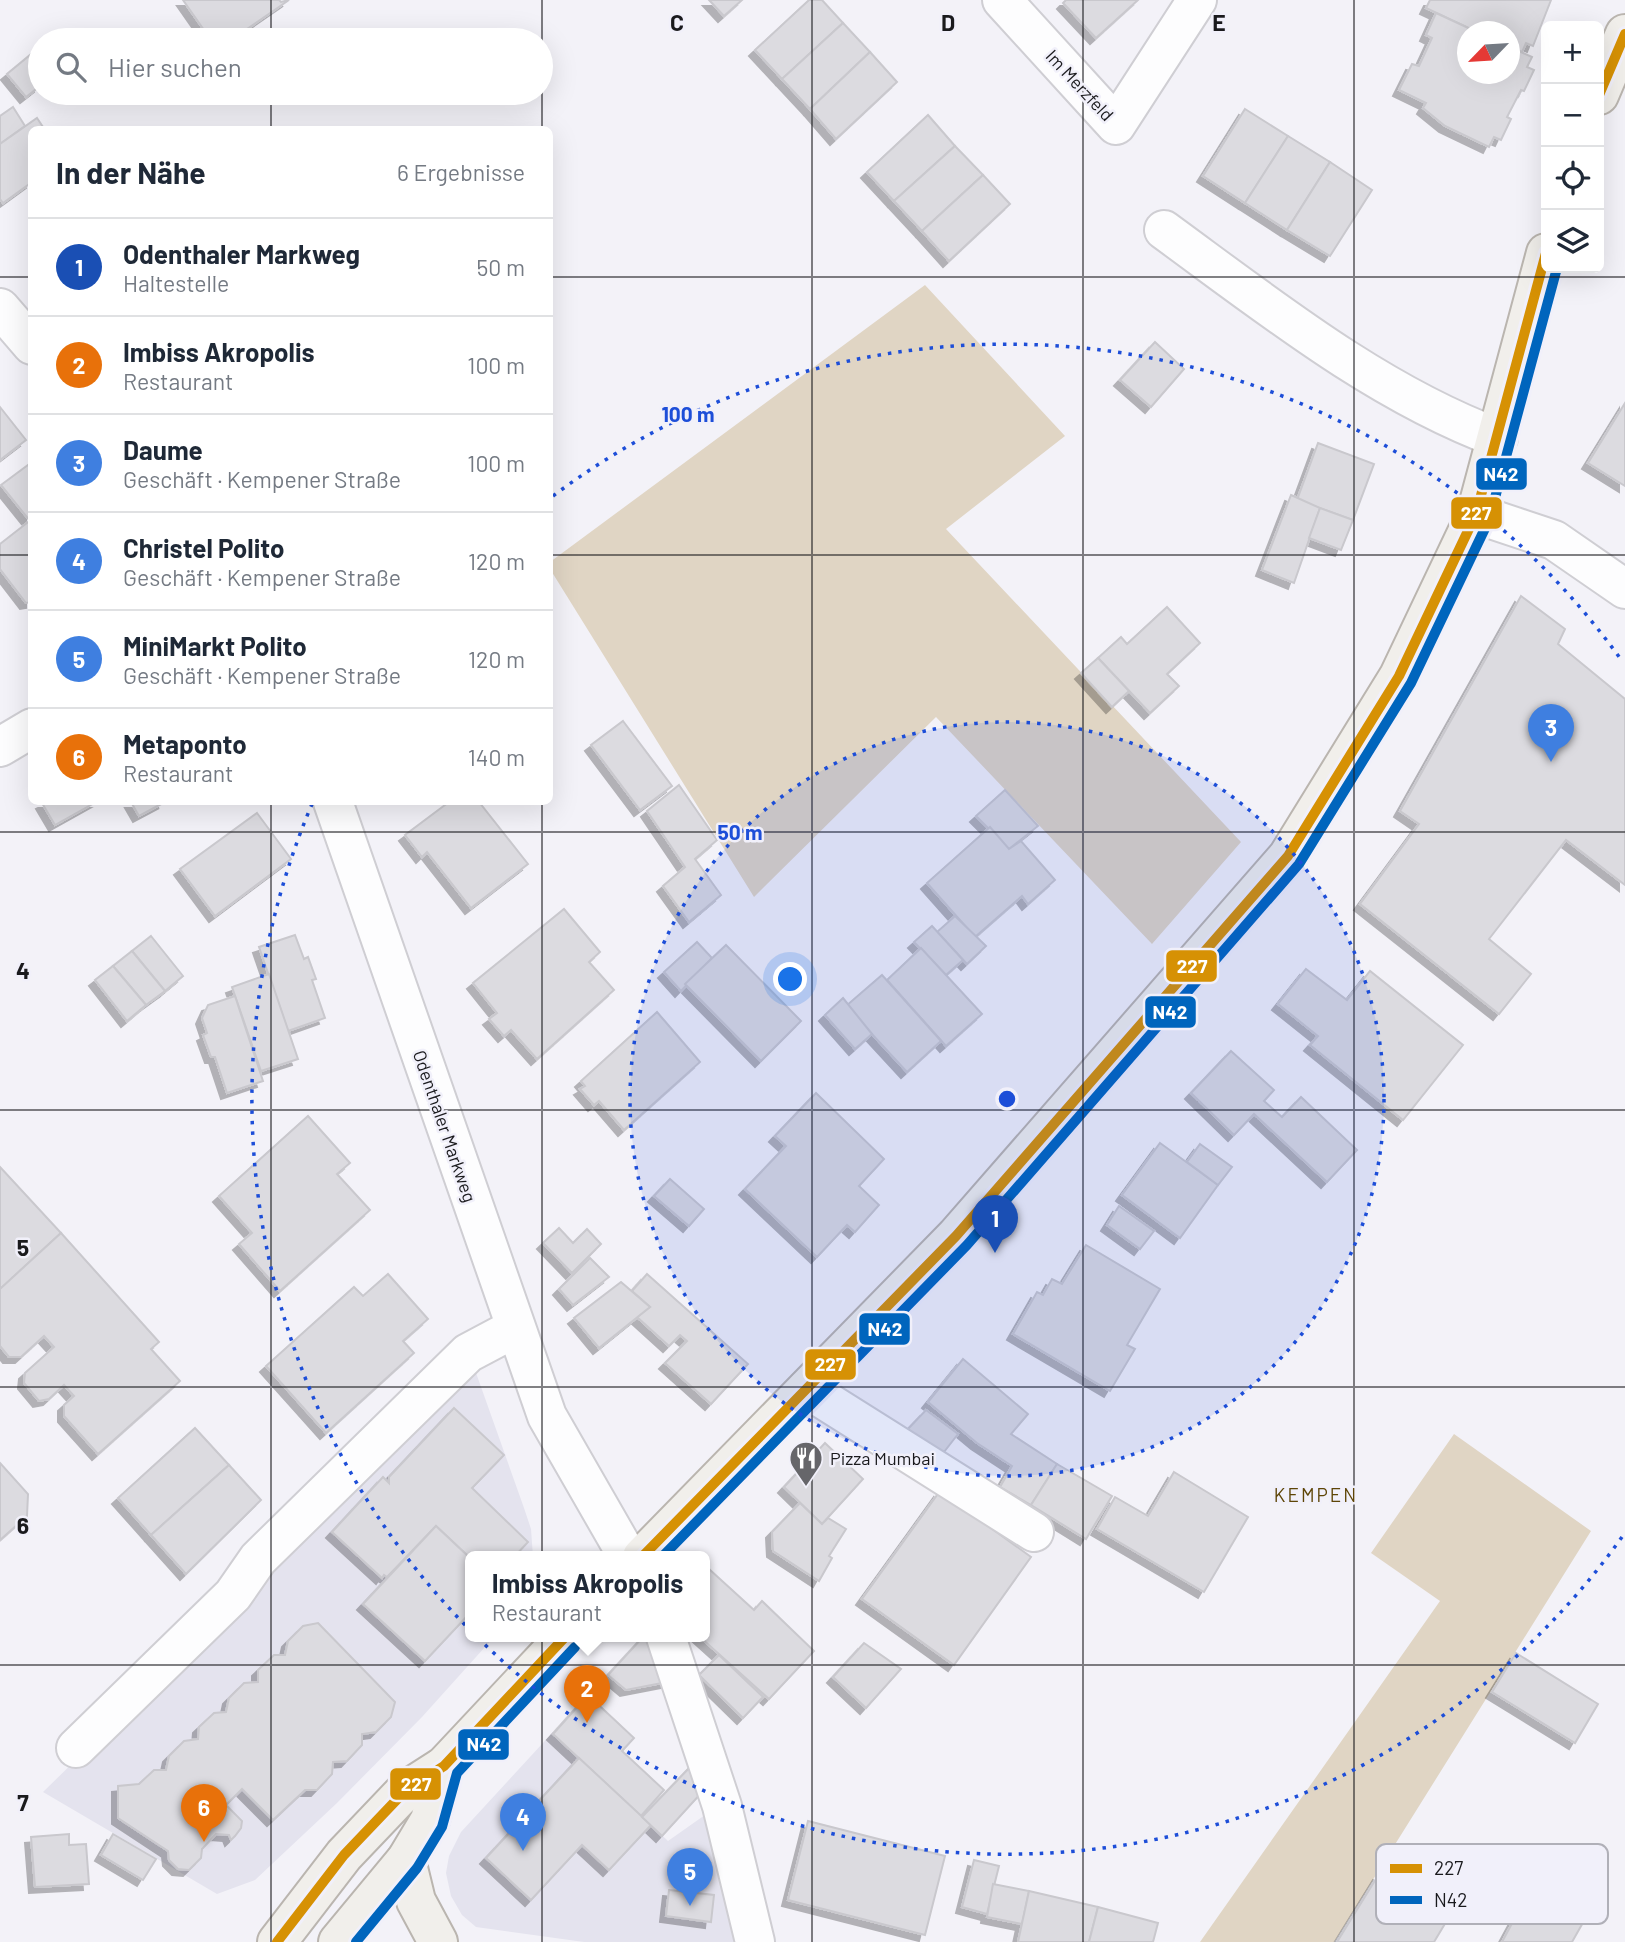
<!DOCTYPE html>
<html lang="de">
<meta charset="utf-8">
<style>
:root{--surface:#fff;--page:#f6f6f7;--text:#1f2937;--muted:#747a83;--line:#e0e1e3;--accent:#66666a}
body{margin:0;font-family:Barlow,sans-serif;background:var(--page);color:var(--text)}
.controls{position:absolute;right:21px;top:21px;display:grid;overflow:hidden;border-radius:10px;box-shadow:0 7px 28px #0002}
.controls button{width:63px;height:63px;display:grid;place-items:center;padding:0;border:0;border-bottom:2px solid var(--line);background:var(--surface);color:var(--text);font:35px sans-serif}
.compass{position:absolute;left:1457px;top:21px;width:63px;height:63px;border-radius:50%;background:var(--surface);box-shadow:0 7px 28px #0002;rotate:245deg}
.you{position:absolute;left:791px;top:980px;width:24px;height:24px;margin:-18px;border:5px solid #fff;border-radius:50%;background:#1a73e8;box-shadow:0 0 0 10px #1a73e833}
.badge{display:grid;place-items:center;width:46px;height:46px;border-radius:50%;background:var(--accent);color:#fff;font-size:23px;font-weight:700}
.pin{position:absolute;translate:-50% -58px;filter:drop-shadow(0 2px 4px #0008)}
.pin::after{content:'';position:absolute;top:37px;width:24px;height:21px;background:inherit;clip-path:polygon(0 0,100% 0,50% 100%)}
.popup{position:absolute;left:465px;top:1551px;width:245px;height:91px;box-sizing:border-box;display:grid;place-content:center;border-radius:10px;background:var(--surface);filter:drop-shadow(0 2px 5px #0005);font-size:23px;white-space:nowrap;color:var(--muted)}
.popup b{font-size:26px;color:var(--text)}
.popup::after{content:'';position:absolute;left:50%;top:100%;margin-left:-14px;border:14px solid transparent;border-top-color:var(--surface)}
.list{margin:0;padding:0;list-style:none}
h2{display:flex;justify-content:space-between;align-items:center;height:91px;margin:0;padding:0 28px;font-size:30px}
h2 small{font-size:23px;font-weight:400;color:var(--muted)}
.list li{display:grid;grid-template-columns:46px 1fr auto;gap:21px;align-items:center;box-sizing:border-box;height:98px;padding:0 28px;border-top:2px solid var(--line)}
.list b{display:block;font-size:26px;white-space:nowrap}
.list p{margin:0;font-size:23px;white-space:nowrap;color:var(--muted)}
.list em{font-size:23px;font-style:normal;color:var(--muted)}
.icon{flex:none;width:38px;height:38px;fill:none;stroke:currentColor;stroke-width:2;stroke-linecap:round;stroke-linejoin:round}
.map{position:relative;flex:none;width:1625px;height:1942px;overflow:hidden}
.search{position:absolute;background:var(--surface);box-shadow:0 7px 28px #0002;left:28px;top:28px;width:525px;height:77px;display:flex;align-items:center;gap:18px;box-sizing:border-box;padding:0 24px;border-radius:38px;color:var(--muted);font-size:26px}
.panel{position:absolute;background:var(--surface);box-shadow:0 7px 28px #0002;left:28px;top:126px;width:525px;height:679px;border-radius:10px}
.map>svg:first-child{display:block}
</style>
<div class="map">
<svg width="1625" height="1942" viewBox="0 0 1625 1942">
<defs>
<filter id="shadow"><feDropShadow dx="-6" dy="6" stdDeviation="0" flood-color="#0004"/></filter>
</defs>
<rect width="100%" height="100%" fill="#f3f2f8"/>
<!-- built -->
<g fill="#e4e3ee">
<polygon points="475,1370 524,1508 531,1529 533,1557 470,1557 470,1637 494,1637 422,1717 337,1803 255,1880 217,1894 43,1792"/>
<polygon points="553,1732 668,1841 712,1810 737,1942 584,1942 476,1927 462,1915 451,1896 446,1873 449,1856 461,1832"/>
</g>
<!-- green -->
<g fill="#e0d5c4">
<polygon points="925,285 1065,436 946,529 1241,842 1152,944 936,717 754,897 550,569 550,562"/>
<polygon points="1454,1434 1591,1531 1334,1942 1200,1942 1440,1601 1371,1553"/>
</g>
<!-- building -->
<g fill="#dcdbe0" stroke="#c9c8cd" stroke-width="2" filter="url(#shadow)">
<polygon points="183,0 279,0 281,2 289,0 231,40 211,40"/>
<polygon points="709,0 742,0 724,16"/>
<polygon points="809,0 822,0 843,23 782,79 755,50"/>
<polygon points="1066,0 1138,0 1096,38 1063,3"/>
<polygon points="1430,0 1551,0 1533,46 1526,43 1522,52 1510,47 1510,32 1477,32 1426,8"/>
<polygon points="1436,13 1477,32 1468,32 1468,74 1510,74 1510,47 1532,57 1527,67 1534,70 1524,91 1521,90 1507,117 1511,119 1501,140 1494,137 1489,147 1445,126 1423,108 1426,103 1399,90 1412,64 1419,66 1432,38 1426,35"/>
<polygon points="843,23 870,52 810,109 782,79"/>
<polygon points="36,50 40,55 40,86 26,97 7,74"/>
<polygon points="870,52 897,82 836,139 810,109"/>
<polygon points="13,107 25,126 0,144 0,116"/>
<polygon points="1245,109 1288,136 1245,203 1203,176"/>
<polygon points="928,115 955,146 894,201 867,172"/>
<polygon points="37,118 45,130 32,130 32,182 3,203 0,199 0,144"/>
<polygon points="1288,136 1330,162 1287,230 1245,203"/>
<polygon points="955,146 983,175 922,231 894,201"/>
<polygon points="1330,162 1372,190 1330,256 1287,230"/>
<polygon points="983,175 1010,204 949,261 922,231"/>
<polygon points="1155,342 1184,369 1151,407 1120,380"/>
<polygon points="1625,403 1625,486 1588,463"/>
<polygon points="0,407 26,440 0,460"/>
<polygon points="1318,443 1374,464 1353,520 1297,500"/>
<polygon points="32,462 32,519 30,521 1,485"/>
<polygon points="1291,495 1320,508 1294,583 1262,570"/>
<polygon points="1320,508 1353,520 1341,550 1309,538"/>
<polygon points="32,519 32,602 26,603 0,569 0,544"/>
<polygon points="1521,596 1565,629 1558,644 1625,699 1625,885 1566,840 1489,939 1531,974 1499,1014 1360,904 1419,824 1400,811"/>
<polygon points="1167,607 1200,643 1167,674 1179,686 1150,713 1098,658 1121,637 1127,644"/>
<polygon points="1098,658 1129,691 1112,707 1081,673"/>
<polygon points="623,721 672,786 640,810 591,745"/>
<polygon points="679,785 717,840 695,859 721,895 689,922 663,886 685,867 647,811"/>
<polygon points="1005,790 1038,826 1009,849 976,816"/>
<polygon points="44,802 96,802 55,825 42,803"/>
<polygon points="131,802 165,802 139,816"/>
<polygon points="449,802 479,802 528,864 471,908 427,852 422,857 405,835"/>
<polygon points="257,813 291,859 215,916 180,869"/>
<polygon points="990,827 1009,849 1021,841 1055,880 1028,904 1022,896 975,937 927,883"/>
<polygon points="564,909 600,952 589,962 614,990 537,1059 511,1030 504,1036 489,1019 497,1013 473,983"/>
<polygon points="955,916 986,946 967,964 937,932"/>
<polygon points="932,926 963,960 946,975 914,942"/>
<polygon points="295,935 304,959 308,957 316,979 312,980 325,1018 288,1031 259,947"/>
<polygon points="151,936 183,976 165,991 132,951"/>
<polygon points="697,942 712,958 681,991 664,972"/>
<polygon points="726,945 801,1021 761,1061 685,984"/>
<polygon points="921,948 982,1014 946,1046 887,980"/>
<polygon points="132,951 165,991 146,1005 113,966"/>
<polygon points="113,966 146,1005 127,1021 95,980"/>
<polygon points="1306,969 1347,1000 1370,971 1463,1045 1403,1120 1310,1045 1318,1036 1278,1004"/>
<polygon points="269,974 298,1059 261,1071 232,987"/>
<polygon points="882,975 941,1041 907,1072 846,1006"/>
<polygon points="235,996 263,1081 227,1093 215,1057 211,1057 203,1035 207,1033 202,1018 208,1005"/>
<polygon points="843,998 872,1034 855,1049 825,1015"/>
<polygon points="657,1012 700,1062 624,1130 599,1101 594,1105 580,1089 585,1086 581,1081"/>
<polygon points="1231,1051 1274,1090 1264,1101 1282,1117 1301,1097 1357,1150 1327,1182 1254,1114 1234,1135 1191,1093"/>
<polygon points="816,1093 884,1159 859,1186 879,1205 855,1232 847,1225 817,1257 745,1189 786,1146 775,1136"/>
<polygon points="308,1116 350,1163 337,1174 370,1210 280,1291 239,1244 252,1233 219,1196"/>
<polygon points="1160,1143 1218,1185 1180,1238 1122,1195"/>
<polygon points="1200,1144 1232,1167 1218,1185 1187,1162"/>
<polygon points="0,1167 61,1233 0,1289"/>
<polygon points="670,1179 704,1209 689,1226 654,1196"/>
<polygon points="1119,1206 1154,1231 1140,1249 1107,1225"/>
<polygon points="559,1228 573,1243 587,1229 601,1244 572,1273 543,1243"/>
<polygon points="61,1233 159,1342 151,1349 180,1381 98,1454 64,1416 64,1405 74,1396 64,1385 49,1399 39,1401 24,1383 25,1373 54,1347 44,1336 21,1357 9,1357 0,1346 0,1289"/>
<polygon points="1086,1245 1160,1289 1127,1345 1135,1349 1110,1391 1013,1334 1037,1292 1043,1295 1052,1279 1062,1284"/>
<polygon points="590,1258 609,1277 573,1305 559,1289"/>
<polygon points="388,1274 428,1319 403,1341 414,1353 326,1433 266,1366 354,1287 363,1296"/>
<polygon points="647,1274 748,1364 711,1404 665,1363 687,1341 680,1335 669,1346 637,1317 650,1307 632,1291"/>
<polygon points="621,1282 650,1307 599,1348 574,1318"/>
<polygon points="963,1359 1028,1414 1011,1434 1057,1464 1031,1505 1000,1487 1012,1466 977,1443 928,1402"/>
<polygon points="454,1408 504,1455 472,1488 528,1542 514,1557 470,1558 436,1526 387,1577 384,1575 382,1578 332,1532 383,1477 389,1483 389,1477"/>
<polygon points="926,1410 958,1434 944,1452 907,1430"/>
<polygon points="195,1428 229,1465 151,1535 118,1498"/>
<polygon points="825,1443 863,1479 822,1524 784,1487"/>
<polygon points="0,1463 28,1494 27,1516 0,1540"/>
<polygon points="1057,1464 1112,1496 1086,1539 1031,1505"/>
<polygon points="229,1465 261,1500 186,1574 151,1535"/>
<polygon points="1174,1472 1248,1517 1204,1592 1097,1529 1115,1497 1148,1516"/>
<polygon points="940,1491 1031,1557 954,1665 862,1599"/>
<polygon points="800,1503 822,1524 828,1518 846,1529 829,1556 832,1558 819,1581 773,1551 772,1532"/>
<polygon points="436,1526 470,1558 470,1613 425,1661 363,1604"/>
<polygon points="709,1569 754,1610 762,1601 814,1651 769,1699 700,1637 704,1637 704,1574"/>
<polygon points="318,1623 392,1699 395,1702 391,1717 376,1732 362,1734 362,1745 347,1761 333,1762 332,1774 317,1790 305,1790 273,1820 242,1789 226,1805 242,1821 241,1828 235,1836 231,1840 229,1835 216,1834 202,1849 201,1858 189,1870 178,1869 169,1860 168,1851 118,1818 118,1786 139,1784 154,1770 166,1770 169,1756 184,1741 198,1739 199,1727 214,1713 226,1712 229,1698 244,1683 258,1682 258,1670 274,1655 285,1655 288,1641 303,1626"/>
<polygon points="643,1637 652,1637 667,1682 626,1690 608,1675"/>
<polygon points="864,1643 901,1669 866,1708 833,1677"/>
<polygon points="1516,1653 1598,1704 1575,1743 1492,1692"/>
<polygon points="719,1655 763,1697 743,1718 699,1675"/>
<polygon points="588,1695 634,1738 622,1751 664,1790 641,1816 553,1734"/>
<polygon points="579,1758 651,1825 609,1870 582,1845 531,1900 486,1858"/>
<polygon points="695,1762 704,1790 662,1836 642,1817"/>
<polygon points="808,1821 945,1856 925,1935 788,1900"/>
<polygon points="69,1834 69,1845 86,1844 89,1884 35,1887 31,1837"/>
<polygon points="113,1834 156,1859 143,1880 101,1855"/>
<polygon points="974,1860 999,1866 987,1914 962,1907"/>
<polygon points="1541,1869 1576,1889 1565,1907 1585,1919 1572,1942 1502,1942 1515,1918 1504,1912 1526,1873 1535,1879"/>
<polygon points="1379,1874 1449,1917 1434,1942 1337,1942"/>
<polygon points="993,1884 1029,1891 1022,1924 987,1917"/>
<polygon points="669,1890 714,1895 711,1922 666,1916"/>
<polygon points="1029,1891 1098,1907 1089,1942 1018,1942"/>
<polygon points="1098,1907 1158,1923 1153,1942 1089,1942"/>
</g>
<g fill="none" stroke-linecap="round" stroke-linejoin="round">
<defs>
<g id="minor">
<polyline points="1002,0 1116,125 1197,0"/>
<path d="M1164 230C1268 306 1377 393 1498 438"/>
<polyline points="0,308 32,345"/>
<polyline points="1476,514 1554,540 1625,589"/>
<polyline points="0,747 32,728"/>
<polyline points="333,802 547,1416 628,1557"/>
<polyline points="807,1389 1034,1532"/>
<polyline points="666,1637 722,1806 755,1942"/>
<polyline points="76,1748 233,1595 258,1559 468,1353 515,1328"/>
</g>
<g id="major">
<polyline points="1599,95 1625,34"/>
<polyline points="642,1557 956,1236 1288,856 1399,676 1476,514 1546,253"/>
<polyline points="406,1860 416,1901 438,1942"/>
<polyline points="277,1942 344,1855 405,1791 444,1766 565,1637"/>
<polyline points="338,1942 406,1860 430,1820 444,1766"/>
</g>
</defs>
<!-- minor casing -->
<use href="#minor" stroke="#cfced3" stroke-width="42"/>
<!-- major casing -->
<use href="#major" stroke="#bab5af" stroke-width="42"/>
<!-- minor -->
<use href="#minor" stroke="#fdfdfe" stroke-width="38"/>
<!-- major -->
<use href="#major" stroke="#f1efeb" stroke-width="38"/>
<defs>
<g id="bus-1">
<polyline points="1599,95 1625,34"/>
<polyline points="642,1557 956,1236 1288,856 1399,676 1476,514 1546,253"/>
<polyline points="277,1942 344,1855 405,1791 444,1766 565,1637"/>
</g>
<g id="bus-2">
<polyline points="662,1557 967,1245 1299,864 1411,683 1489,520 1557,268"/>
<polyline points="356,1942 417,1868 442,1827 457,1773 575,1647"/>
</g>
</defs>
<!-- bus-1 casing -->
<use href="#bus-1" stroke="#f1f0fa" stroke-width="16"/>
<!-- bus-2 casing -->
<use href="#bus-2" stroke="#f1f0fa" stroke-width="16"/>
<!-- bus-1 -->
<use href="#bus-1" stroke="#d69104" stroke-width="10"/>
<!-- bus-2 -->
<use href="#bus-2" stroke="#0065bd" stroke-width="10"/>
</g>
<!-- grid -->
<path fill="none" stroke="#1a1a1d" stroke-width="2" stroke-opacity="0.55" d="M271 0V40M542 0V130M812 0V1942M1083 0V1942M1354 0V1942M271 93V130M0 277H32M550 277H1625M0 555H32M550 555H1625M271 802V1942M542 802V1942M0 832H1625M0 1110H1625M0 1387H1625M0 1665H1625"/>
<!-- distance rings -->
<circle cx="1007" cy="1099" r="377" fill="#1d4ed8" fill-opacity=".12"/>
<g fill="none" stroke="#1d4ed8" stroke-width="3.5" stroke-dasharray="3.5 7">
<circle cx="1007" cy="1099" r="377"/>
<path d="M1622 1537A755 755 0 0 1 312 804M553 496A755 755 0 0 1 1622 661"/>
</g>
<!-- icons -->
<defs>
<symbol id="restaurant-pin" viewBox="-11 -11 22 30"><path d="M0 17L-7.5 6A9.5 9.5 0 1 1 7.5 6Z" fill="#66666a" stroke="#f1f0fa"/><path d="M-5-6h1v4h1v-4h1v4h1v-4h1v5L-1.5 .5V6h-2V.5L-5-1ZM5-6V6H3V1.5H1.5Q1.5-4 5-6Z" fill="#fff"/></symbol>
</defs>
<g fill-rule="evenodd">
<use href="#restaurant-pin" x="787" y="1439" width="38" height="52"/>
</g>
<g text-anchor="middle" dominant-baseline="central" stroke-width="5" stroke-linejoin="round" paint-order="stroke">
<!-- street labels -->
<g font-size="18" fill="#1a1a1d" stroke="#f1f0fa">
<text transform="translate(1080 85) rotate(47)">Im Merzfeld</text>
<text transform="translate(445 1126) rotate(71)">Odenthaler Markweg</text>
</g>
<!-- poi labels -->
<g font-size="18" fill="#1a1a1d" stroke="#f1f0fa" text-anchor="start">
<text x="830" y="1458">Pizza Mumbai</text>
</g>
<!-- neighbourhood labels -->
<g font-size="19" letter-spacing="2" fill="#5e4506" stroke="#f1f0fa">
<text x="1316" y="1494">KEMPEN</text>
</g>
</g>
<!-- legend -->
<rect x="1376" y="1844" width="232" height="80" rx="10" fill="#f1f0fa" stroke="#b0b0b8" stroke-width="2"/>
<rect x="1390" y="1864" width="32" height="9" fill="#d69104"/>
<rect x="1390" y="1896" width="32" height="8" fill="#0065bd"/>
<g font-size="19" fill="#1a1a1d">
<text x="1434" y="1875">227</text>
<text x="1434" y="1907">N42</text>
</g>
<g font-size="23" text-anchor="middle" font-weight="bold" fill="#1a1a1d" stroke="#f1f0fa" stroke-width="5" stroke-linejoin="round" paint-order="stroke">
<text x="677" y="31">C</text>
<text x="948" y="31">D</text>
<text x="1219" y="31">E</text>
<text x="23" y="979">4</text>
<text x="23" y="1256">5</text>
<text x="23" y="1534">6</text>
<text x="23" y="1811">7</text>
</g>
<circle cx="1007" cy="1099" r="10" fill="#1d4ed8" stroke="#f1f0fa" stroke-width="3.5"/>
<g font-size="21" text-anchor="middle" font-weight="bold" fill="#1d4ed8" stroke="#f1f0fa" stroke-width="5" stroke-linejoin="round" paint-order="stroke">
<text x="688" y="422">100 m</text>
<text x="740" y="840">50 m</text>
</g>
<g stroke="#f1f0fa" stroke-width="2.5">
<rect x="1475" y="457" width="53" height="34" rx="7" fill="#0065bd"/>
<rect x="1450" y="496" width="53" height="34" rx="7" fill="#d69104"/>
<rect x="1165" y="949" width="53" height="34" rx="7" fill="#d69104"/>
<rect x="1144" y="995" width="53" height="34" rx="7" fill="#0065bd"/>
<rect x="858" y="1312" width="53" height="34" rx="7" fill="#0065bd"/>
<rect x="804" y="1348" width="53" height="33" rx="7" fill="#d69104"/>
<rect x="457" y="1728" width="53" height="33" rx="7" fill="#0065bd"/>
<rect x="389" y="1767" width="53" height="34" rx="7" fill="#d69104"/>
</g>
<g font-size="19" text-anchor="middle" font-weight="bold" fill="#fff">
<text x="1501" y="481">N42</text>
<text x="1476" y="520">227</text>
<text x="1192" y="973">227</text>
<text x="1170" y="1019">N42</text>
<text x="885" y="1336">N42</text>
<text x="830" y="1371">227</text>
<text x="484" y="1751">N42</text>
<text x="416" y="1791">227</text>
</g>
</svg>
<div class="controls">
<button>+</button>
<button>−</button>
<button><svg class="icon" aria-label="locate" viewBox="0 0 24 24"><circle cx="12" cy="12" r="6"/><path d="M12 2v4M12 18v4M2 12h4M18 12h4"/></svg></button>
<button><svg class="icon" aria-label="layers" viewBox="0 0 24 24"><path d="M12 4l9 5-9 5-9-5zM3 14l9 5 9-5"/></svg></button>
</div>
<svg class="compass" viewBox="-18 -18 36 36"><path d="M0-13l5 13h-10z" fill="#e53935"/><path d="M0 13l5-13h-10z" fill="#747a83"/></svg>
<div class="you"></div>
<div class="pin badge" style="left:995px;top:1253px;background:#1a4fb4">1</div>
<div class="pin badge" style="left:587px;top:1723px;background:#e8710a">2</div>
<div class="popup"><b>Imbiss Akropolis</b>Restaurant</div>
<div class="pin badge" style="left:1551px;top:762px;background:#3f7fe0">3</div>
<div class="pin badge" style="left:523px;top:1851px;background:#3f7fe0">4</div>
<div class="pin badge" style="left:690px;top:1906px;background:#3f7fe0">5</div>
<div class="pin badge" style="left:204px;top:1842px;background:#e8710a">6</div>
<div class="search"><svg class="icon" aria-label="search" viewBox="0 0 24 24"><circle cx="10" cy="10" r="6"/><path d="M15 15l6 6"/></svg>Hier suchen</div>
<section class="panel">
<h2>In der Nähe<small>6 Ergebnisse</small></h2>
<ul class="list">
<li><span class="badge" style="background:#1a4fb4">1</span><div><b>Odenthaler Markweg</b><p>Haltestelle</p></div><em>50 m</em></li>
<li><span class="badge" style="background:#e8710a">2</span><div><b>Imbiss Akropolis</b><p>Restaurant</p></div><em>100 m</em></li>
<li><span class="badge" style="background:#3f7fe0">3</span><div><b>Daume</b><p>Geschäft · Kempener Straße</p></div><em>100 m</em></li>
<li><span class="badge" style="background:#3f7fe0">4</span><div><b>Christel Polito</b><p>Geschäft · Kempener Straße</p></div><em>120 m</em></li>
<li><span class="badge" style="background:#3f7fe0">5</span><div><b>MiniMarkt Polito</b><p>Geschäft · Kempener Straße</p></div><em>120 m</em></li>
<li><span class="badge" style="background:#e8710a">6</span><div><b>Metaponto</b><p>Restaurant</p></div><em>140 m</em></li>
</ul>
</section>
</div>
